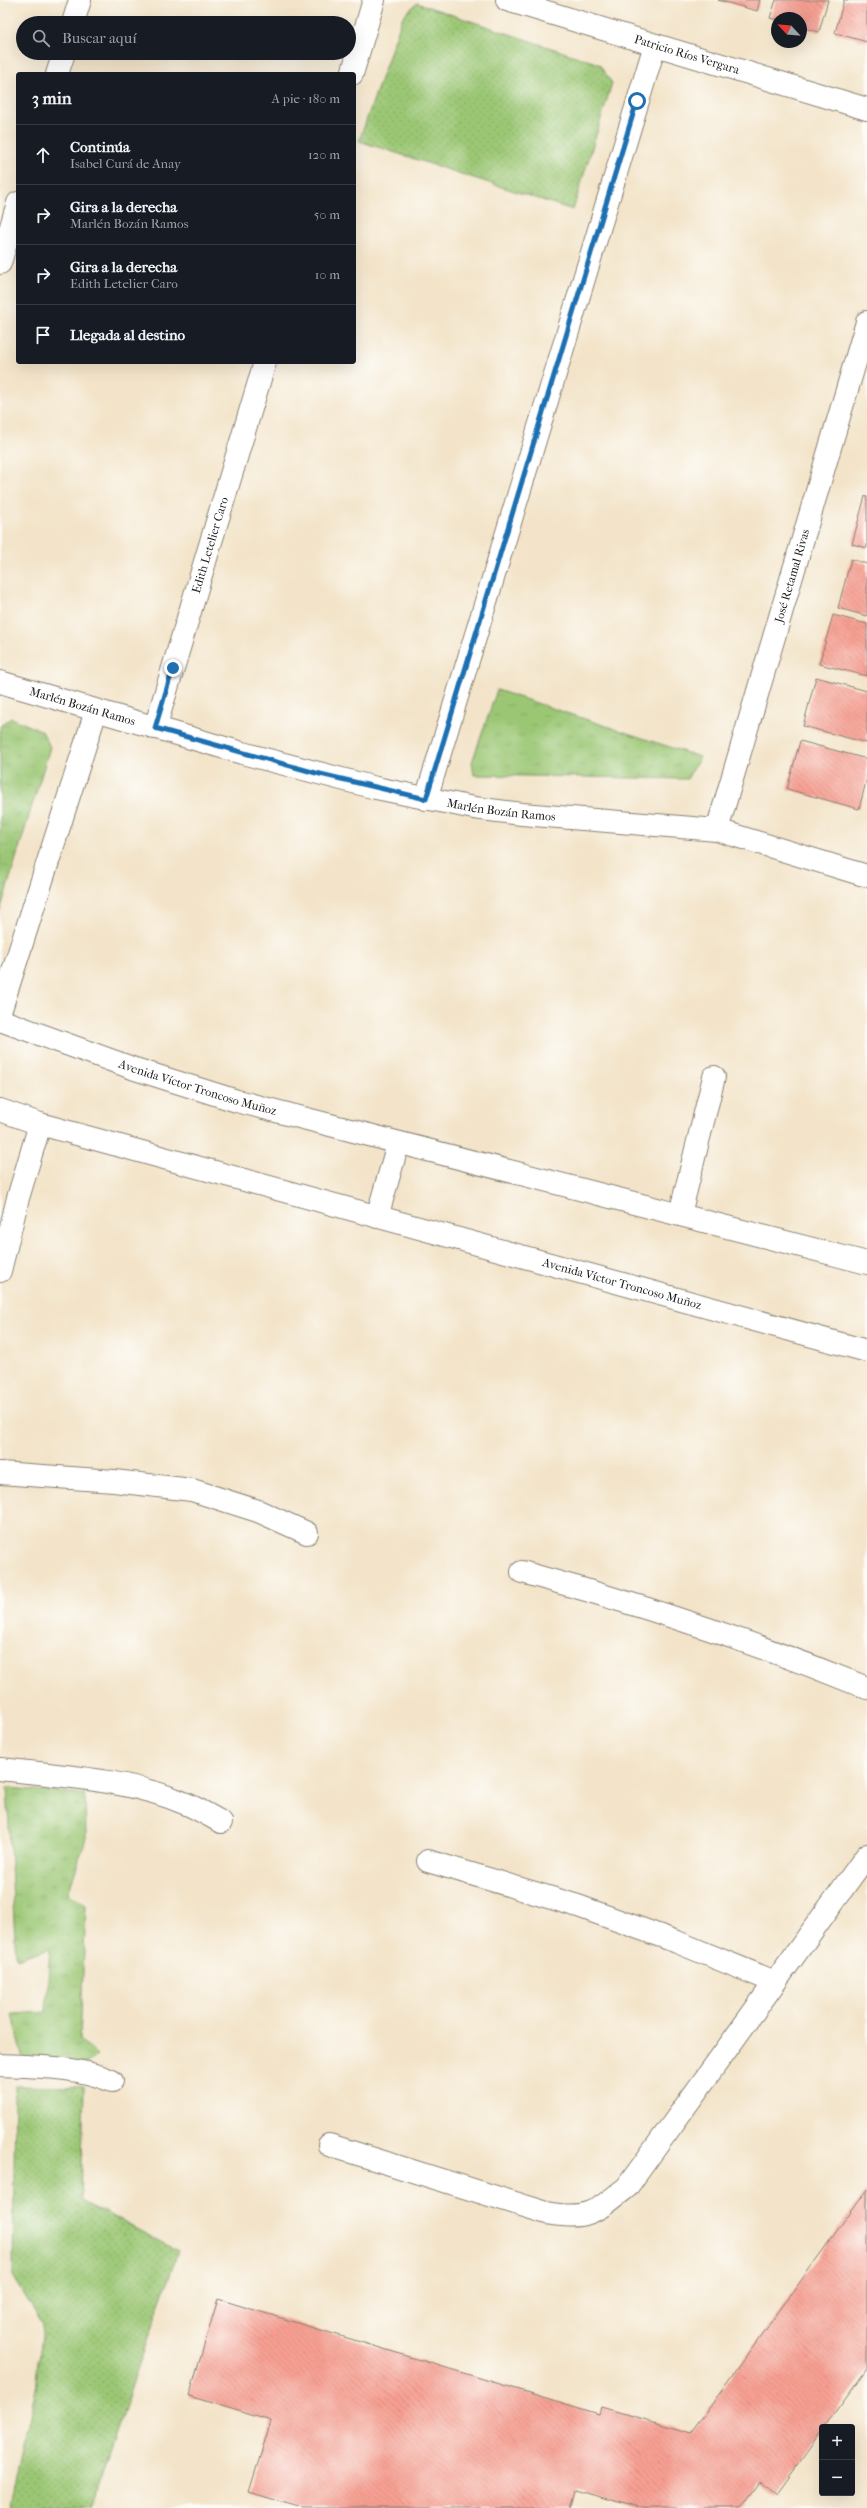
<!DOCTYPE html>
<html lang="es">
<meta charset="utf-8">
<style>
:root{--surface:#171b24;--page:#20242c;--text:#f1f3f6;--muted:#9ea1a6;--line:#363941}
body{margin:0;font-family:"IM FELL French Canon",serif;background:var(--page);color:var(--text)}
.controls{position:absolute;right:12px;bottom:12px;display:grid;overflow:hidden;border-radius:4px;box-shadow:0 4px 16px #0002}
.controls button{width:36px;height:36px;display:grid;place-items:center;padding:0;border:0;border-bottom:1px solid var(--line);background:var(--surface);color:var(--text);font:20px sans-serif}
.compass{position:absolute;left:771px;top:12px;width:36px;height:36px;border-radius:50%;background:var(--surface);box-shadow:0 4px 16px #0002;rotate:296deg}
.stop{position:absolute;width:12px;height:12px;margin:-9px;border:3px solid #1f6fb2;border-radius:50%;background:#fff}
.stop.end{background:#1f6fb2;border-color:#fff;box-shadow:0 1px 4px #0008}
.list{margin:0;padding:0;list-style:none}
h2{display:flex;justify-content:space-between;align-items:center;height:52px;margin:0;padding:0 16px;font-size:17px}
h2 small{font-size:13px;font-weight:400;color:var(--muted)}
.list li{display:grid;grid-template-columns:26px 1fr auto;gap:12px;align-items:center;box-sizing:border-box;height:60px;padding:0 16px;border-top:1px solid var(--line)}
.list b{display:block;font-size:15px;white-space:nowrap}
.list p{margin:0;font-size:13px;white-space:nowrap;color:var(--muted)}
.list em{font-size:13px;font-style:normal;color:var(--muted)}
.icon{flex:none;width:22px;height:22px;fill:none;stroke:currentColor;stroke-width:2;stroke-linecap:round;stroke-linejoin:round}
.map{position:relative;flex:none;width:867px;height:2508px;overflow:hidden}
.search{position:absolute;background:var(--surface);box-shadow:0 4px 16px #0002;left:16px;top:16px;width:340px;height:44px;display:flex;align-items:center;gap:10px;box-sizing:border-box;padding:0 14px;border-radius:22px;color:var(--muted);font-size:15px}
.panel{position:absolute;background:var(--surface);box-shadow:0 4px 16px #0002;left:16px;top:72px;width:340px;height:292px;border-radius:4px}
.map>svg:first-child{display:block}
</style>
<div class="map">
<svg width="867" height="2508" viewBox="0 0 867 2508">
<defs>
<pattern id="grass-tufts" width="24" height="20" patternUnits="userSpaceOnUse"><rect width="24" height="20" fill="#9bc774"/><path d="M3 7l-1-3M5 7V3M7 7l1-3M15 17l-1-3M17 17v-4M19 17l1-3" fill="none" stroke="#85aa64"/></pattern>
<pattern id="park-dots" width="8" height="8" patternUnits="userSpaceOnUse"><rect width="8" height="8" fill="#9bc774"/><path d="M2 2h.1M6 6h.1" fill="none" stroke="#85aa64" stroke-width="1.8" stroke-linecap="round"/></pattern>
<pattern id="building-back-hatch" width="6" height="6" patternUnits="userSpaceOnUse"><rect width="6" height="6" fill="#f79f92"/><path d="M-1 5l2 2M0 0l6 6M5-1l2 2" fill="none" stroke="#d3887d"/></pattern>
</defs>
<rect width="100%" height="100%" fill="#fdfcf7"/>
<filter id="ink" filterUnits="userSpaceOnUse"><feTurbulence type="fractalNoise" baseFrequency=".025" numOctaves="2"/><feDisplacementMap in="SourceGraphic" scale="8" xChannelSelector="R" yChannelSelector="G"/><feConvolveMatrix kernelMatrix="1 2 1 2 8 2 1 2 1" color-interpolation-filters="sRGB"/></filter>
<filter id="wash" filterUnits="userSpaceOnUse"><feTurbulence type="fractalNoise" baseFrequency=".012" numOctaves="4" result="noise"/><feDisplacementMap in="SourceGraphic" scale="16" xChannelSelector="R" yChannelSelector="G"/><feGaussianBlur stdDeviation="0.9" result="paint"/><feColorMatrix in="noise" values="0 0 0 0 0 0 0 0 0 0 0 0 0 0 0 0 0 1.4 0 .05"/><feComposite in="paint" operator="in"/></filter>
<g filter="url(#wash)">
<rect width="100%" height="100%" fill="#f3e4c9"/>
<!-- grass -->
<g fill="url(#grass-tufts)" stroke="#5c7248">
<polygon points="497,690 700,757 687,779 474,775 472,762"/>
<polygon points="11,718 42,731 50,747 0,911 0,726"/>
<polygon points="7,1788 85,1794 86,1838 68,1894 86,1905 80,2040 97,2056 87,2064 23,2060 12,2014 46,2012 50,1948 16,1959"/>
</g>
<!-- park -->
<g fill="url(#park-dots)" stroke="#5c7248">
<polygon points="417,3 599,64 612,83 573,210 359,141 403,16"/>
<polygon points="15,2086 84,2087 81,2200 178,2251 90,2508 9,2508 36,2389 43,2325 13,2276"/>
</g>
<g id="blocks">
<!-- building -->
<g fill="url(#building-back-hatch)">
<polygon points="718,0 760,0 757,11"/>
<polygon points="776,0 828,0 819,32 801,27 801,18 777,18 777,20 770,18"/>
<polygon points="844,0 867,0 867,42 835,33"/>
<polygon points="865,496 867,497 867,548 852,544"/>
<polygon points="851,559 867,564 867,616 838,608"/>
<polygon points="833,615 867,624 867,676 819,664"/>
<polygon points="816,677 867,691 867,743 803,726"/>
<polygon points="800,741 867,759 867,778 859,809 787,789"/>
<polygon points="867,2189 867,2369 825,2427 822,2427 822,2431 776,2495 760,2482 741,2508 642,2508 576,2489 571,2508 302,2508 249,2492 271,2421 189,2396 218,2299 599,2414 601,2407 691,2433"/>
</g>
</g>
</g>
<g filter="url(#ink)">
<use href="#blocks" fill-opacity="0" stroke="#888072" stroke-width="1"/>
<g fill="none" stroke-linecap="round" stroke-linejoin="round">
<defs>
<g id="street">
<path id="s1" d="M507 0 867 109"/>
<polyline points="73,23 80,0"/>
<polyline points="57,74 64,53"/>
<polyline points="352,74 374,0"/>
<polyline points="0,263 18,203"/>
<path id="s2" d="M0 682 242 753 376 788 474 808 522 814 717 830 867 876"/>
<path id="s3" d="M155 728 265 362"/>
<polyline points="426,799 655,45"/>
<path id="s4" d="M717 830 867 322"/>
<polyline points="0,1012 96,711"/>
<path id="s5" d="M0 1020 135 1069 237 1101 867 1263"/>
<path id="s6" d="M0 1110 40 1124 867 1351"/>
<polyline points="680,1214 714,1077"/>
<polyline points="377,1217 398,1144"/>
<polyline points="0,1271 18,1198 40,1124"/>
<polyline points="0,1473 114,1481 192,1490 258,1511 307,1533"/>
<path d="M522 1572C640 1604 754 1642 867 1688"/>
<path d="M0 1769C62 1776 130 1779 189 1805 200 1810 210 1816 221 1822"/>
<polyline points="428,1861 578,1906 677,1942 775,1982"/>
<path d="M0 2065C38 2067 77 2066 112 2081"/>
<path d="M329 2145 547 2213C587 2221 597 2211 627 2187L867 1855"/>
</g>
</defs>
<!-- street casing -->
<use href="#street" stroke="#888072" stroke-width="24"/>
<!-- street -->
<use href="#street" stroke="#fff" stroke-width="22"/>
</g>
</g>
<g fill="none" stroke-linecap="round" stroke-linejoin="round" filter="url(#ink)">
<!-- route -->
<polyline stroke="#1f6fb2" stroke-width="5" points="173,668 155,728 316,773 426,799 637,101"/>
</g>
<g text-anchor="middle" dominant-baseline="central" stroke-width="3.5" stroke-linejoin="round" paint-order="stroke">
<!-- street labels -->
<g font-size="12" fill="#1c1c1c" stroke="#fdfcf7">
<text stroke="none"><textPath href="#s1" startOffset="188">Patricio Ríos Vergara</textPath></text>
<text stroke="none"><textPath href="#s3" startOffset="191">Edith Letelier Caro</textPath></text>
<text stroke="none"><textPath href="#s4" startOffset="265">José Retamal Rivas</textPath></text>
<text stroke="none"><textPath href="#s2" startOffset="86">Marlén Bozán Ramos</textPath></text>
<text stroke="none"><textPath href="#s2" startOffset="518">Marlén Bozán Ramos</textPath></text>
<text stroke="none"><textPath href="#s5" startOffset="209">Avenida Víctor Troncoso Muñoz</textPath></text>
<text stroke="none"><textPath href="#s6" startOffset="646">Avenida Víctor Troncoso Muñoz</textPath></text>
</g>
</g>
</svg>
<div class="controls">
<button>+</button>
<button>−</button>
</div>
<svg class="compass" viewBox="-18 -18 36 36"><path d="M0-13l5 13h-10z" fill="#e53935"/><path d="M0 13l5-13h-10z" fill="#9ea1a6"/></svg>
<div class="stop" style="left:637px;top:101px"></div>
<div class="stop end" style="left:173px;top:668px"></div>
<div class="search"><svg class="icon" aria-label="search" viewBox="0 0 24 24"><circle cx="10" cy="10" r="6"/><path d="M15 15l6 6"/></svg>Buscar aquí</div>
<section class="panel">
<h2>3 min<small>A pie · 180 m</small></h2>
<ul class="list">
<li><svg class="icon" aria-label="ahead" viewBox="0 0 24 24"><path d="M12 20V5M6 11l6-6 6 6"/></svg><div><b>Continúa</b><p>Isabel Curá de Anay</p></div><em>120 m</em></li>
<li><svg class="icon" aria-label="right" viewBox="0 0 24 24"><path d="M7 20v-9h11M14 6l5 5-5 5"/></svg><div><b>Gira a la derecha</b><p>Marlén Bozán Ramos</p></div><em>50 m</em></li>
<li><svg class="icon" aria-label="right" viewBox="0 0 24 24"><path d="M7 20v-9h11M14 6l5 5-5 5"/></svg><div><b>Gira a la derecha</b><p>Edith Letelier Caro</p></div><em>10 m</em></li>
<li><svg class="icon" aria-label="arrive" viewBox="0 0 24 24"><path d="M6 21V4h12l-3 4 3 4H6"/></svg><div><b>Llegada al destino</b></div></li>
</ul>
</section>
</div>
